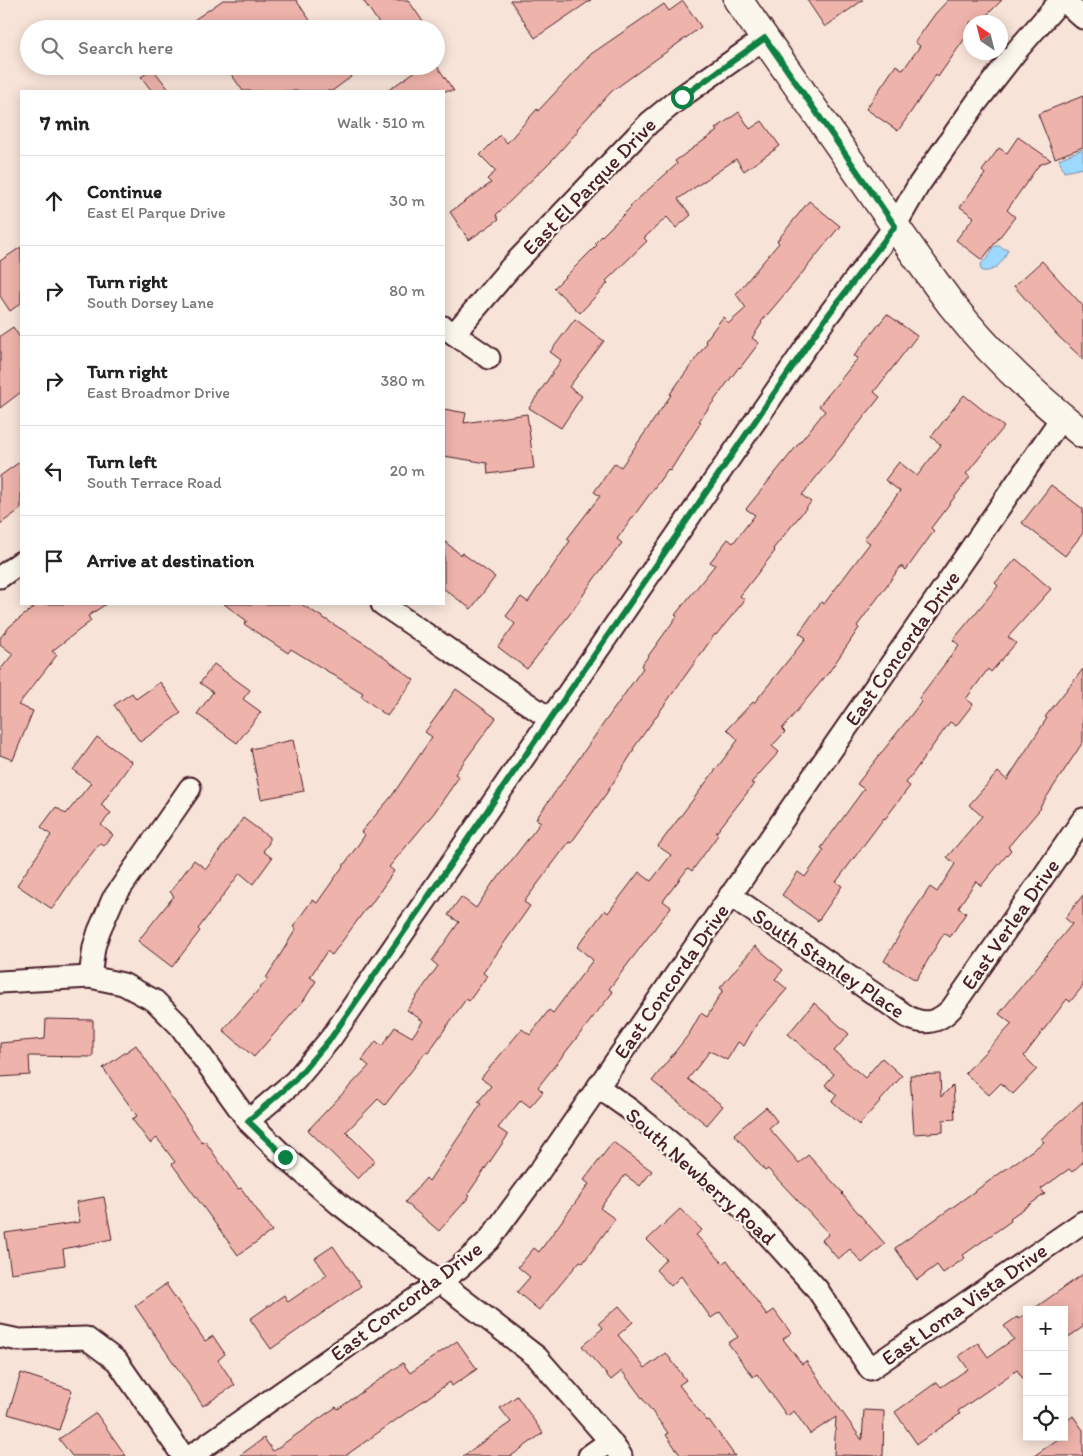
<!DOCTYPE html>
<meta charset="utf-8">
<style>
:root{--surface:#fff;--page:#f6f6f6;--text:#222;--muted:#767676;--line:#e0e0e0}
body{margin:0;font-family:Itim,sans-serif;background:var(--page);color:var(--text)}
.controls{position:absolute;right:15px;bottom:15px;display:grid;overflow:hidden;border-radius:0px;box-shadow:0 2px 12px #0003}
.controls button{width:45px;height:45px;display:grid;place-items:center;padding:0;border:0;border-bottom:1px solid var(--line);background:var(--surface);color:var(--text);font:25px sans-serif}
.compass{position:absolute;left:963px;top:15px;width:45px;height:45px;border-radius:50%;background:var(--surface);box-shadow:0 2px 12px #0003;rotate:325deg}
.stop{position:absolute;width:15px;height:15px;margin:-11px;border:4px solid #0b8043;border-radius:50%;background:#fff}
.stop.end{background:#0b8043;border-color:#fff;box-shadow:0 1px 5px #0008}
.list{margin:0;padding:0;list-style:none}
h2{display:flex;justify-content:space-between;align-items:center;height:65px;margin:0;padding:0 20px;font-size:21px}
h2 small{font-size:16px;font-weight:400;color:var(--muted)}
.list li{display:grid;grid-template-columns:32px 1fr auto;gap:15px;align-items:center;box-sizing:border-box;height:90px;padding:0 20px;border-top:1px solid var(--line)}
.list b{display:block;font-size:19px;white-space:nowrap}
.list p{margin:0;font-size:16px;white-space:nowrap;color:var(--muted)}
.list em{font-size:16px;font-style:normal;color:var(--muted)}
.icon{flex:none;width:28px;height:28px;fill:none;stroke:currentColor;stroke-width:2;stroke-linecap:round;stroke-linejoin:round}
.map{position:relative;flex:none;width:1083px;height:1456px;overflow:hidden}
.search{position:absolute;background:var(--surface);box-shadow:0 2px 12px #0003;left:20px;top:20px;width:425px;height:55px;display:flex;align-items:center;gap:12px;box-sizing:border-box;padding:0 18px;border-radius:28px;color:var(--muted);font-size:19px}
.panel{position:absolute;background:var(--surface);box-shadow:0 2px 12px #0003;left:20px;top:90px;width:425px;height:515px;border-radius:0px}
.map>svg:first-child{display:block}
</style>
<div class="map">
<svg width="1083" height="1456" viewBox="0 0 1083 1456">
<rect width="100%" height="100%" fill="#f7e3d8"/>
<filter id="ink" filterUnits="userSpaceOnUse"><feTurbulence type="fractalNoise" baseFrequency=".02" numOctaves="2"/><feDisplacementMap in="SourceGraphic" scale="10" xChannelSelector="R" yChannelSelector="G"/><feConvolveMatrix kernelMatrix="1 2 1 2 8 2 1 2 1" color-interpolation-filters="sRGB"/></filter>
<g filter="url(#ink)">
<!-- water -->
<g fill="#9dd8fe" stroke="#7c8eaa">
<polygon points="1083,149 1083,168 1064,172 1059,159"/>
<path d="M995 246H1001L1004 249H1008C1004 261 995 273 982 271L980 267C981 261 986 261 989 256 991 252 991 249 995 246Z"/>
</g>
<!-- building -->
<g fill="#eeb3ab" stroke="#4a1f2b">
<polygon points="223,0 296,0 316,29 181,29"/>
<polygon points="363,0 408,0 428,29 383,29"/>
<polygon points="510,0 591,0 535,38"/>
<polygon points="807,0 863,0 825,27"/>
<polygon points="948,0 1002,0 980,22 970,22 970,31 938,77 936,75 898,131 866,109 896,65 903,70 920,46 915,42 935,14"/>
<polygon points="683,1 701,27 612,91 577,129 578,131 552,160 496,215 499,219 469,240 450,212 491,183 487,179 496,171 480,155 500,135 507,143 537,109 538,111 591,54 664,4 669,11"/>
<polygon points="242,66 343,66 351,77 332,91 243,91 231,74"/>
<polygon points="423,66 437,66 454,91 387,91"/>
<polygon points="153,69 170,91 152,91 141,77"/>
<polygon points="1083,96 1083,147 1055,158 1038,114"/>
<polygon points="739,112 750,129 762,121 780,146 744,171 736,159 678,199 691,215 676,228 667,217 644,238 647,241 606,281 608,283 580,313 554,288 597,245 595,243 631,207 630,206 677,164 675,161 717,131 715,129"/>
<polygon points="1018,137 1051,160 1039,165 1007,210 1015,217 982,260 956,240 974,217 960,207 985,174 982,171 999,148 1007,153"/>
<polygon points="809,201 840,226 795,282 761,322 762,323 752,338 759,343 740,368 739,367 699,421 701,422 670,471 668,469 617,539 622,543 594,579 573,610 527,669 498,647 515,624 506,616 521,597 528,602 570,541 567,539 600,496 594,492 615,463 621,467 671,395 670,394 707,343 705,341 723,317 729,323 746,308 736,294 779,243 777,241"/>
<polygon points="21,247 21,303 10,311 0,296 0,261"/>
<polygon points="1042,261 1083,306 1083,359 1058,336 1014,286"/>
<polygon points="887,314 917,336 874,392 880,397 802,495 811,502 773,549 775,551 740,596 745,600 716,635 715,634 633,749 634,750 606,794 571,843 569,842 524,902 530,906 483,973 487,976 469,1001 466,999 428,1053 426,1052 385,1105 378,1099 346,1132 375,1161 358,1179 308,1130 369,1066 362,1060 376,1041 382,1046 395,1027 412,1037 423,1021 407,1010 438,966 432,961 459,922 448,915 461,897 476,908 494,881 495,882 541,822 536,819 643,668 641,666 677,616 675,615 715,565 710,562 728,539 733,543 755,515 746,509 825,411 819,406 858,358 854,356"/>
<polygon points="575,319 604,341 569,387 582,396 561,428 529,408 561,360 550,352"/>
<polygon points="13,327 21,339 21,392 0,408 0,336"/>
<polygon points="964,395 1004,427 966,474 970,477 931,528 934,531 906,570 901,566 857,626 859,628 829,672 782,729 785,732 772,746 779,752 751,783 754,784 716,833 718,835 692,871 688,868 663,901 671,907 609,989 613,992 538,1087 543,1092 530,1107 521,1100 498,1128 508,1135 468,1194 470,1196 439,1231 405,1202 426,1178 429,1181 481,1104 478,1102 491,1086 481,1078 522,1029 530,1035 549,1010 553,1013 593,960 577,947 605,910 608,913 639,872 651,881 671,855 658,846 738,740 727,729 753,702 754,703 806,638 799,633 821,602 824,604 870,543 864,539 900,491 885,480 899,462 917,476 941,445 931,437"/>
<polygon points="444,409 466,413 464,423 527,414 534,468 488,474 487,463 444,456"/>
<polygon points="21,461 21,509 0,524 0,476"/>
<polygon points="1051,485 1083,509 1083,533 1065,556 1022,523"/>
<polygon points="444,541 461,555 462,553 495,577 471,609 444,589"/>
<polygon points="1016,559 1051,589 1008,637 1016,643 991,672 988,669 966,699 973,704 956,726 950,722 906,783 910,786 885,819 884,818 836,882 842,886 818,921 782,895 798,872 805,877 824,850 821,848 864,789 857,784 922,701 919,698 959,645 953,640 998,586 995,583"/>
<polygon points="38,604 106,604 88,616 91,621 52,651 57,655 18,705 33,711 13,760 0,755 0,670 13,654 0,644 0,638 10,626"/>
<polygon points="224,604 301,604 367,645 414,680 387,716 361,696 363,693 291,649 288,653 244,624 247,621"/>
<polygon points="214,664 250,690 243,699 261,712 237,743 197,714 213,692 200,683"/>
<polygon points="1083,669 1083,742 1040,807 1041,808 1008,847 1011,850 981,886 976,881 958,908 966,913 950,937 944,933 916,980 884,961 913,912 930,887 937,892 955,864 947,857 982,816 969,805 998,772 1007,780 1047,718 1045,717"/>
<polygon points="160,682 181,713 140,742 114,705 132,693 136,699"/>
<polygon points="456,689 496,718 455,774 459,777 434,813 389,867 394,871 369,907 368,906 332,955 327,951 310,977 316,981 304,1000 254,1057 223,1030 268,979 266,978 296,929 293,927 312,900 317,903 365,835 361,832 391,797 432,737 425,732"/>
<polygon points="97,737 132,762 101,805 111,813 101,825 113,835 104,846 100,843 77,872 52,909 17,885 51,835 41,827 56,807 66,814 91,783 73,770"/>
<polygon points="293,740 304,791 261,799 251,749"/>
<polygon points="243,818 269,837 269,843 263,851 272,858 253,884 240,873 198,929 200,931 172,967 138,941 174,896 170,892 194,860 206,869"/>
<polygon points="1083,895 1083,986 1070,1002 1067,999 1024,1056 1037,1069 1013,1094 1001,1083 989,1095 965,1073 1012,1024 999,1014 1072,924 1065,918"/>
<polygon points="755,946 783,970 775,979 787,989 756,1025 744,1046 738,1042 727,1060 710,1051 688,1079 723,1106 707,1125 652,1081 689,1034 701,1013 707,1017 723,990 720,988"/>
<polygon points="814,1003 849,1034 834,1051 865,1078 882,1058 902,1076 859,1125 832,1101 837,1095 825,1085 834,1074 788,1034"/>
<polygon points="46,1019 93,1020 93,1057 29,1056 30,1075 0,1077 0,1043 45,1039"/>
<polygon points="136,1045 202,1143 205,1141 238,1189 241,1188 272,1231 238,1255 172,1164 175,1162 157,1138 150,1143 132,1119 137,1116 103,1068"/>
<polygon points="940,1074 941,1097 953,1085 955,1119 943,1120 943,1132 914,1134 910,1075"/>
<polygon points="1083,1101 1083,1162 1072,1172 1069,1169 1041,1189 1045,1194 1010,1218 1011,1221 963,1255 965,1258 943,1273 937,1265 917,1280 895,1248 1044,1142 1041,1139"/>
<polygon points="766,1107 777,1121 769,1128 799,1163 808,1155 843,1193 842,1194 885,1244 862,1263 850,1249 838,1259 822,1240 829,1234 768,1169 765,1171 734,1134"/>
<polygon points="613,1142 652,1171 640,1186 625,1175 600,1208 615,1219 583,1263 580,1261 539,1310 517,1292 530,1277 518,1267 534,1248 539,1252 589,1184 584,1180"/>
<polygon points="104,1197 112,1239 63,1249 65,1265 11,1273 5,1233 80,1222 76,1202"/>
<polygon points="680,1209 702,1230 696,1235 723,1263 727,1260 767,1315 774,1310 791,1333 783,1339 802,1364 806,1361 862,1440 864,1410 884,1411 883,1456 834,1455 836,1417 810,1434 794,1411 787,1416 757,1374 753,1377 728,1343 738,1337 720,1312 711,1318 681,1276 671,1286 656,1270 666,1259 647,1240"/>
<polygon points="333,1246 361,1286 271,1349 250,1319 284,1295 288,1302 327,1275 315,1258"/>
<polygon points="1083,1274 1083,1327 1064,1340 1064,1310 1032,1310"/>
<polygon points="166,1284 205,1341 213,1336 225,1354 218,1360 235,1385 203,1406 135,1306"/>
<polygon points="619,1306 633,1322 618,1335 645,1368 666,1353 686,1380 679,1385 707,1421 709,1420 735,1456 681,1456 666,1435 668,1433 622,1371 611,1380 582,1346 603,1328 599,1323"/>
<polygon points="1027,1313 1027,1384 1017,1370 958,1411 960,1414 917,1444 895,1412 937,1382 941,1387 968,1369 959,1356 978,1343 988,1357 1014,1339 1004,1326 1017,1317 1018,1319"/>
<polygon points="457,1341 477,1369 452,1386 450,1382 345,1456 239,1456 264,1438 273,1451 336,1407 338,1409 403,1363 410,1373"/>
<polygon points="21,1373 72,1390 59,1430 8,1414"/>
<polygon points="517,1396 543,1433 511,1456 463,1456 511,1422 500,1408"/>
<polygon points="96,1413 126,1456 72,1456 59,1439"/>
<polygon points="1073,1416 1083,1430 1083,1456 1034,1456 1061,1437 1064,1437 1064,1423"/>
</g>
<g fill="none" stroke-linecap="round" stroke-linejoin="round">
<defs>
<g id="street">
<polyline points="1063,0 1083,18"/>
<polyline points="444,327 454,334 511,267 649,123 681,97 765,38"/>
<polyline points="454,334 489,358"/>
<polyline points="0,577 21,562"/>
<polyline points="382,604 550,719"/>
<path d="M730 895 908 1017C926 1026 939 1022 952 1008L1083 819"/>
<polyline points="90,977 94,947 99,931 113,899 190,788"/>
<polyline points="0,982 90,977 123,984 155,1001 180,1026 248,1121 285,1157 339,1204 537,1357 610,1441 621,1456"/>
<polyline points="598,1087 629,1109 676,1147 752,1217 817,1289 870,1369 1083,1222"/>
<polyline points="248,1121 295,1081 331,1038 826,318 895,226 918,186 976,103 1018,49 1061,0"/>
<polyline points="0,1336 19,1340 86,1338 117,1361 183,1456"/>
<polyline points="191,1456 459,1268 489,1240 539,1172 1062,417"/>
<polyline points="589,1456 610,1441"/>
</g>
<path id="secondary" d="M738 0C780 60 822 120 863 180 892 222 921 264 951 304 989 353 1035 396 1083 434"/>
</defs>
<!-- street casing -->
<use href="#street" stroke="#4a1f2b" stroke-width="25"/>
<!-- secondary casing -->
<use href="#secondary" stroke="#4a1f2b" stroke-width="31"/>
<!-- street -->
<use href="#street" stroke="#fbf7ec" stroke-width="21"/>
<!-- secondary -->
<use href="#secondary" stroke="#fbf7ec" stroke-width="28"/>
</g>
</g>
<g fill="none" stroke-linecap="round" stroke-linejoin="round" filter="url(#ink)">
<!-- route -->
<polyline stroke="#0b8043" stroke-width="6" points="285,1157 248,1121 295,1080 331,1038 826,318 895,226 765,38 682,97"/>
</g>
<g text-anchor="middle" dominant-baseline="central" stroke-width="4.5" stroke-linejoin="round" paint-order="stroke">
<!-- street labels -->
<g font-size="21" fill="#4a1f2b" stroke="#fbf7ec">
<text transform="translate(589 186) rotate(-46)">East El Parque Drive</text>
<text transform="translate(902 648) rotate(-55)">East Concorda Drive</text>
<text transform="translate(1010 924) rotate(-55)">East Verlea Drive</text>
<text transform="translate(829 963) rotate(34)">South Stanley Place</text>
<text transform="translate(671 981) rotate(-55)">East Concorda Drive</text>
<text transform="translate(701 1176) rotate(42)">South Newberry Road</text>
<text transform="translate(406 1301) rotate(-37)">East Concorda Drive</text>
<text transform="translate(964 1304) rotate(-35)">East Loma Vista Drive</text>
</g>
</g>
</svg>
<div class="controls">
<button>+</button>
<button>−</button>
<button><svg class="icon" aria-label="locate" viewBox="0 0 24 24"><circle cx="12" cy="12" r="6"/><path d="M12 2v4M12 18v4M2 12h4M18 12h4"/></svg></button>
</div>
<svg class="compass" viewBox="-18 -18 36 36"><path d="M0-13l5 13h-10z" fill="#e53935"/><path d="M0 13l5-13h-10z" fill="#767676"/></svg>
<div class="stop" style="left:682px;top:97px"></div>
<div class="stop end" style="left:285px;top:1157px"></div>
<div class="search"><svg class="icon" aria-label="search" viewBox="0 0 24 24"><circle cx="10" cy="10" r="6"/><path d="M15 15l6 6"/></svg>Search here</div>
<section class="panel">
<h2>7 min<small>Walk · 510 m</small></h2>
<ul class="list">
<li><svg class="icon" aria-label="ahead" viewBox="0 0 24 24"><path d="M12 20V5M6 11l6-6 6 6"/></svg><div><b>Continue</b><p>East El Parque Drive</p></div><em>30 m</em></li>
<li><svg class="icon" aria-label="right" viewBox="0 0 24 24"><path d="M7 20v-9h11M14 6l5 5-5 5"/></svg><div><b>Turn right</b><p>South Dorsey Lane</p></div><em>80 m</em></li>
<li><svg class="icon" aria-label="right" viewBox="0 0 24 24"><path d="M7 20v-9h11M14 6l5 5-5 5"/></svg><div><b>Turn right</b><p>East Broadmor Drive</p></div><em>380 m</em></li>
<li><svg class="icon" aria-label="left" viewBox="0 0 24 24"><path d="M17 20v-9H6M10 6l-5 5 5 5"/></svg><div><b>Turn left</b><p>South Terrace Road</p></div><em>20 m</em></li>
<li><svg class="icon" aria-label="arrive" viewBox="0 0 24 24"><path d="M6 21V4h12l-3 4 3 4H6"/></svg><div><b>Arrive at destination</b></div></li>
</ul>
</section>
</div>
